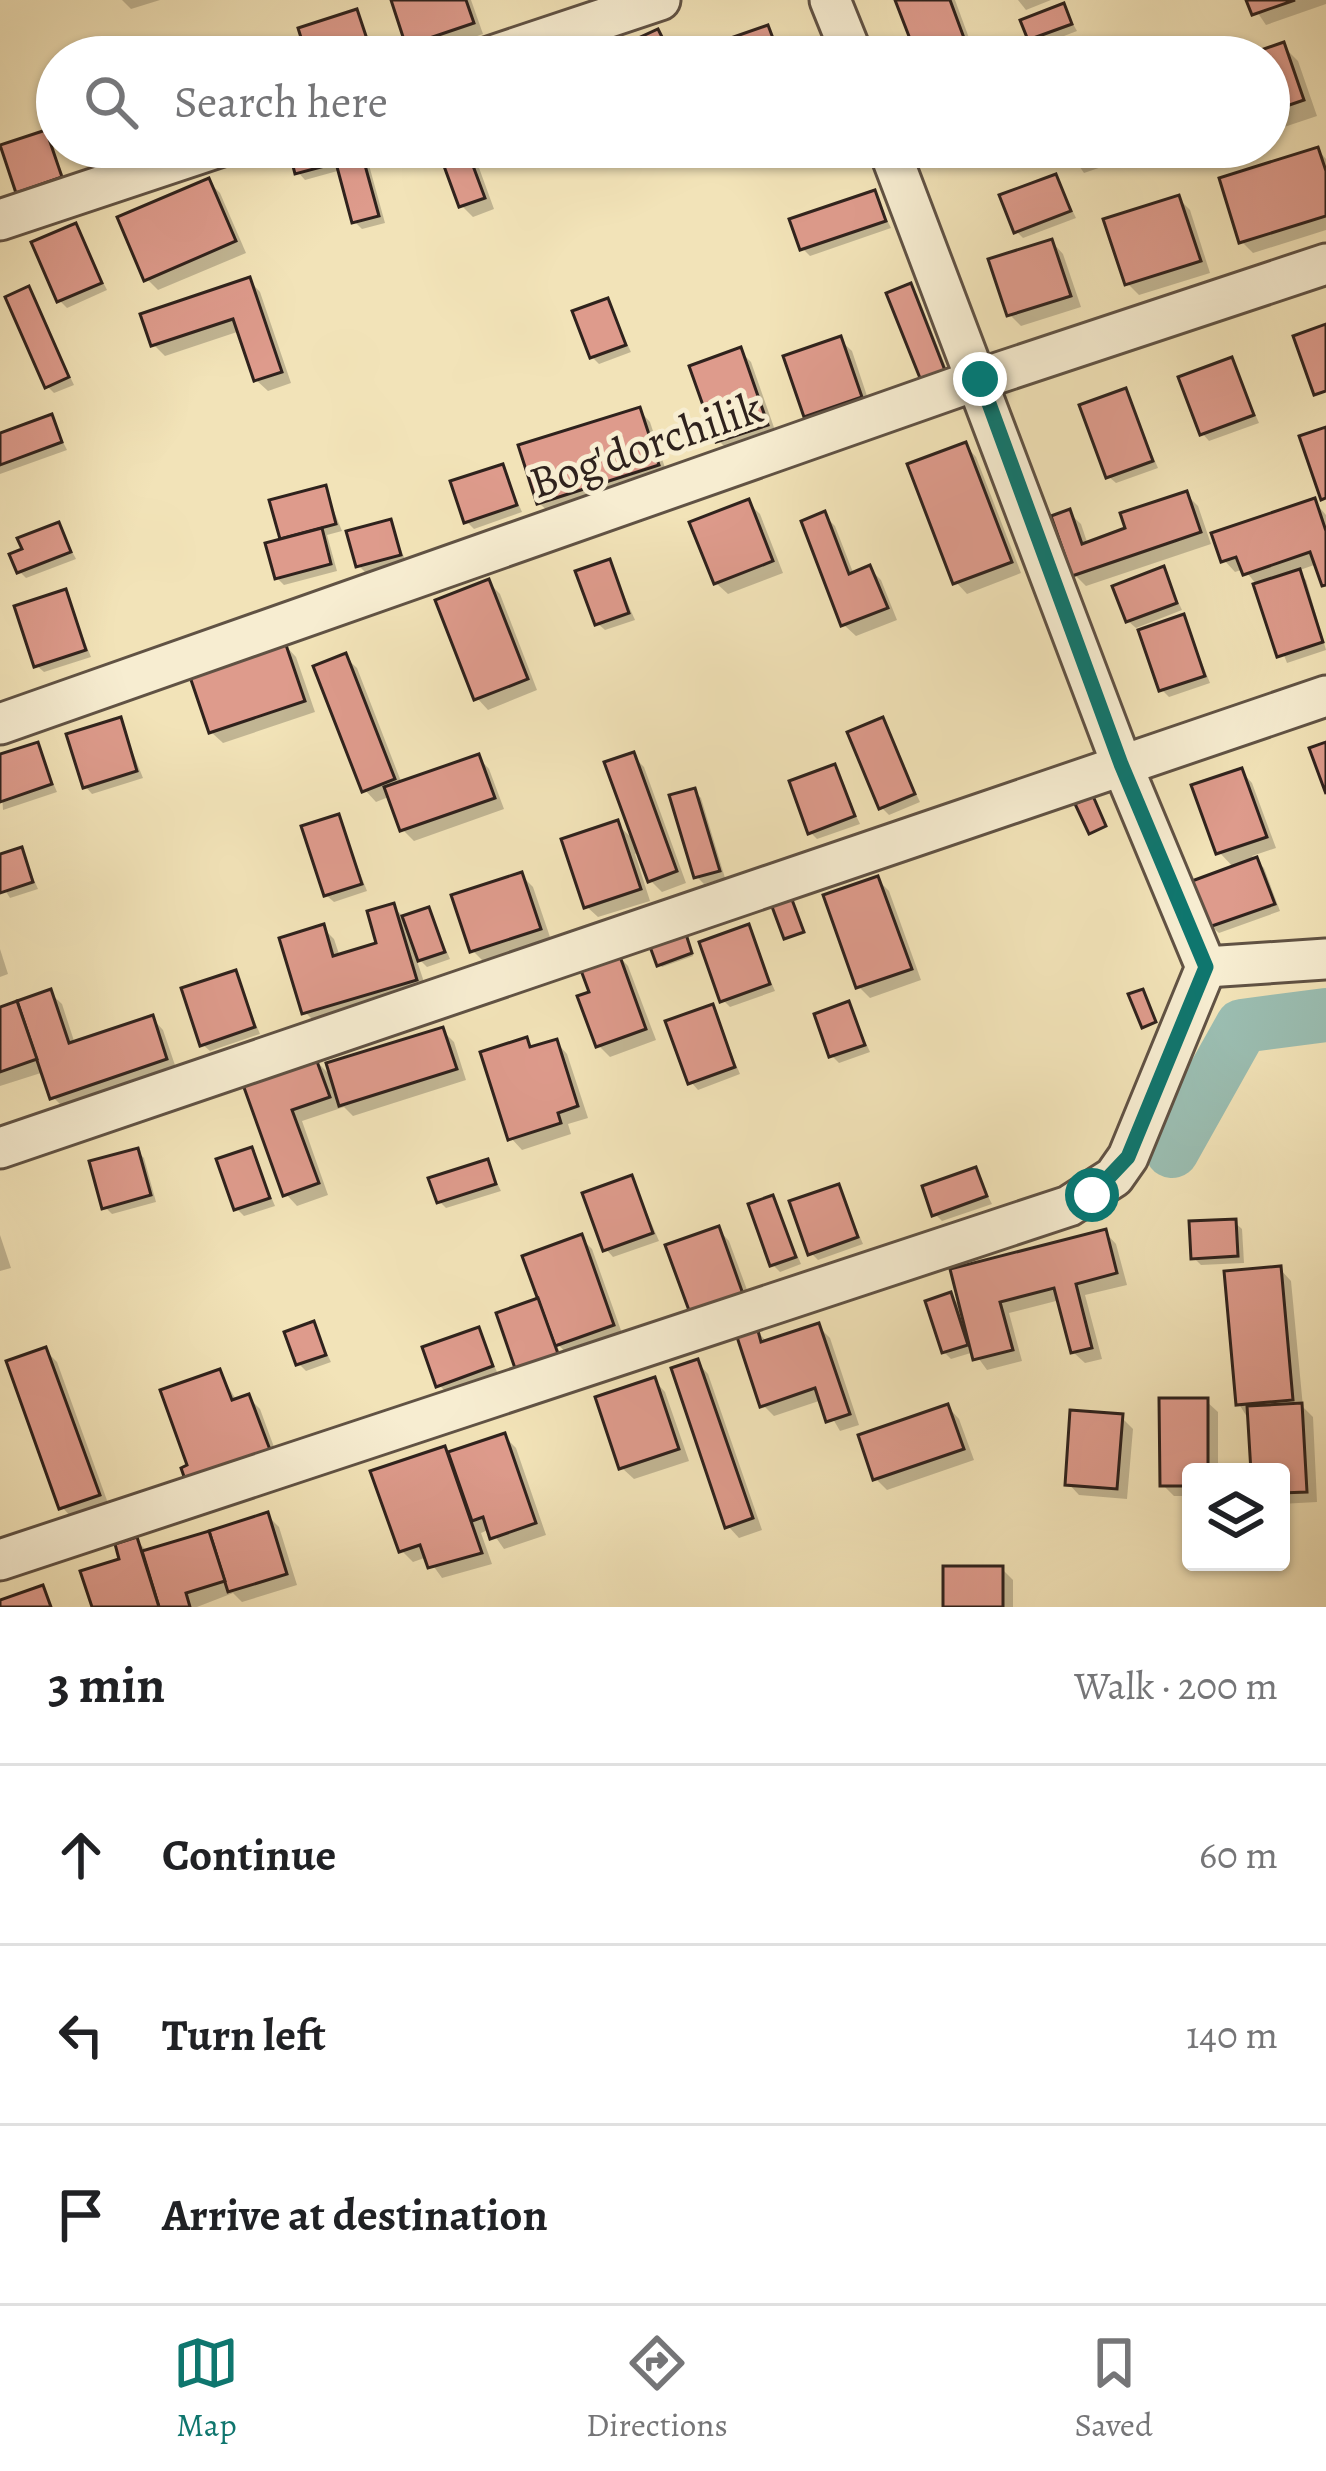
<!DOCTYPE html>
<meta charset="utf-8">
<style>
:root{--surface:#fff;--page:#f2f2f2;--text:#202124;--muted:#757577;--line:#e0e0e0;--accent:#0f766e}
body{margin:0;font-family:Alegreya,serif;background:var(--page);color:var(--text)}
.controls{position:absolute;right:36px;bottom:36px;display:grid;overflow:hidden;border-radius:12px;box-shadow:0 3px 9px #0004}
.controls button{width:108px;height:108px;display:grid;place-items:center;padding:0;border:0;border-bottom:3px solid var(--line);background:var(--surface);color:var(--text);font:60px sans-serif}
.stop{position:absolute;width:36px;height:36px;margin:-27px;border:9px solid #0f766e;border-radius:50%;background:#fff}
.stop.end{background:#0f766e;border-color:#fff;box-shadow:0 3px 12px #0008}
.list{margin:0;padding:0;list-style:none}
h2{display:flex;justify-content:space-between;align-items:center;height:156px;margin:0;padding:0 48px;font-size:51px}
h2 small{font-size:39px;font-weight:400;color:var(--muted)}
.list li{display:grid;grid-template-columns:78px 1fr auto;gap:36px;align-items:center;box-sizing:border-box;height:180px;padding:0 48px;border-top:3px solid var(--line)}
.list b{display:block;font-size:45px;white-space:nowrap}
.list em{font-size:39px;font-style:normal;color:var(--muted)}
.icon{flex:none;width:66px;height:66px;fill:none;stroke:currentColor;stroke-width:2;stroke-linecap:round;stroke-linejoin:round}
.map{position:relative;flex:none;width:1326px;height:1607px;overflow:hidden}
.search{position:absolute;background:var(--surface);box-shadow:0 3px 9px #0004;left:36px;right:36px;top:36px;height:132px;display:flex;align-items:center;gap:30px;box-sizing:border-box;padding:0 42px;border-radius:66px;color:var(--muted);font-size:45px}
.sheet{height:696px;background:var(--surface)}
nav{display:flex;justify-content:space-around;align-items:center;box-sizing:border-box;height:168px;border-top:3px solid var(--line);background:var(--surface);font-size:33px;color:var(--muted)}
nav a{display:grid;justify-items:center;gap:6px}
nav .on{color:var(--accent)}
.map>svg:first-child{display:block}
</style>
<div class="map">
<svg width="1326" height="1607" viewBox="0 0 1326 1607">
<rect width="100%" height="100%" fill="#f2e3b8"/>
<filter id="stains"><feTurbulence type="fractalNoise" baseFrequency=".00167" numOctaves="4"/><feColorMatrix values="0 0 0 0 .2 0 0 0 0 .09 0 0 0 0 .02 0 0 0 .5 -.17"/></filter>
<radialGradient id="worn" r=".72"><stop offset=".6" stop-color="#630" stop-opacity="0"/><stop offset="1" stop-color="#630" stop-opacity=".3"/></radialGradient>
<!-- shadow -->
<g fill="#0003">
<polygon points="122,0 160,0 131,9"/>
<polygon points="394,0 471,0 483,34 420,56 409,44"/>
<polygon points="898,0 955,0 976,57 920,57"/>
<polygon points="1018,0 1051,0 1026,10"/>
<polygon points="1249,0 1326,0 1326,4 1266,25"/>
<polygon points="1063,6 1077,31 1038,46 1031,39"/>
<polygon points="356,12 376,57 311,57"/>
<polygon points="768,28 785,57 708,57"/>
<polygon points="1283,46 1298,61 1317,116 1269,132 1269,57 1251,57"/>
<polygon points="45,133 67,184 26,198 19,191"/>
<polygon points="297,147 364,147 385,223 362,229 355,222 341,170 305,180 298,172"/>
<polygon points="440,147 494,147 474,154 494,209 473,217 462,206"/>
<polygon points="581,147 615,147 616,150 590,158"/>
<polygon points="1066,147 1226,147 1173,165 1157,148 1084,173"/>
<polygon points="1318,150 1326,159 1326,230 1253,253 1241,241"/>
<polygon points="1056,177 1076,218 1023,238 1016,231"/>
<polygon points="208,181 220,193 246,253 158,290 147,279"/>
<polygon points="874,193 891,228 810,256 802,248"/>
<polygon points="1178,198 1190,210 1210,273 1139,295 1128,284"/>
<polygon points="75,227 107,290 67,308 60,301"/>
<polygon points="1052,242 1063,254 1081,307 1021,326 1010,315"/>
<polygon points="249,280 260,292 291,383 268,391 256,380 240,331 165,356 154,345"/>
<polygon points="910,287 917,294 951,380 890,295"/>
<polygon points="28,290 74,385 54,393 47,386"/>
<polygon points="607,301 631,352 599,364 592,357"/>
<polygon points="840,340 852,351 871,408 818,427 806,415"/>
<polygon points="740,351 751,362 777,436 730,452 719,441"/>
<polygon points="1231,360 1259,423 1209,441 1202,433"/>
<polygon points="1125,392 1158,468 1116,483 1108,476"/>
<polygon points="639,410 650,422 668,477 551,514 539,503"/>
<polygon points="51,418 67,450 0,474 0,436"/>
<polygon points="965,445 976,457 1021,573 967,594 956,582"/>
<polygon points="502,467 522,512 474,529 467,522"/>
<polygon points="325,489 342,531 327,535 337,571 284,585 277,578 283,541 273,502"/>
<polygon points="1186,494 1198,506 1211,544 1086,586 1075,575 1069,513 1081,524 1088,545 1129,530"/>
<polygon points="1314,501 1326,515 1326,586 1317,564 1297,571 1306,580 1326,650 1287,663 1256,584 1244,569 1235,572 1224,560"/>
<polygon points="748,503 760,514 783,573 728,594 716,583"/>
<polygon points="824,515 835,526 854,575 870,569 881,580 897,620 856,636 844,625"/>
<polygon points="390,522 406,562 366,573 358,565"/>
<polygon points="58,525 76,559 26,578 19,571"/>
<polygon points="609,562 635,620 605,630 597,623"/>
<polygon points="1163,570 1182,610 1136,628 1128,621"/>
<polygon points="488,582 500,594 537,690 488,710 477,698"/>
<polygon points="65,592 91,657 44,672 36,665"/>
<polygon points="1184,618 1210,683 1169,697 1162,690"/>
<polygon points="285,645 296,657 315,712 223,743 211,732"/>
<polygon points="345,657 357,668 402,784 478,757 489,769 504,809 414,841 403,830 391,796 376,802 365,790"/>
<polygon points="120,721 143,778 92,794 85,786"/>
<polygon points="882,721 920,802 889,815 882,808"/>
<polygon points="37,745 57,792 3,810 0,757"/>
<polygon points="633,756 644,767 686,883 662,892 650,880 640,852 635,854 650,901 598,917 586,906 617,824 637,843"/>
<polygon points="834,768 860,824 817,839 810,832"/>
<polygon points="1241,771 1252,783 1276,848 1252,856 1264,868 1280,911 1219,933 1211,926 1235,869 1219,852"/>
<polygon points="694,791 701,798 725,878 704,884 697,877"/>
<polygon points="338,817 367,891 334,902 326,895"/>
<polygon points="21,850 38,889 10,898 0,882 0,857"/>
<polygon points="521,875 533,887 551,940 484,962 473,951"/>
<polygon points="877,879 889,891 921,980 870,998 859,987"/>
<polygon points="393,907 405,918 429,910 450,959 427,967 415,955 427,991 317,1024 305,1012 323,928 334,939 340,957 380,945"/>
<polygon points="748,928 775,991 730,1007 723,1000"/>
<polygon points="687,937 693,956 662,967 659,964"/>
<polygon points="0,949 8,974 0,977"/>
<polygon points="617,954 628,966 656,1040 610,1057 598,1045 593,993"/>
<polygon points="235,974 260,1034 210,1051 202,1044"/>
<polygon points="50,993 62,1004 75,1044 152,1018 163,1030 177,1071 64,1108 53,1097 44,1072 0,1086 0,1010"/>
<polygon points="849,1005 870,1052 839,1063 832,1056"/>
<polygon points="712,1008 740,1074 698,1090 691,1082"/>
<polygon points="442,1030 454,1042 466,1080 353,1116 344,1107 302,1121 328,1195 297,1206 286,1194 246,1084 315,1060 334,1079"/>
<polygon points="526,1040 534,1049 556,1042 567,1054 588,1118 568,1124 571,1134 522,1150 511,1138"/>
<polygon points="251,1150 275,1206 244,1216 237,1209"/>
<polygon points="137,1151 144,1158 156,1202 112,1214 105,1207"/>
<polygon points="487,1162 501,1191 446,1208 439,1201"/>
<polygon points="975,1171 992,1204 942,1221 935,1214"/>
<polygon points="632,1178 659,1241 613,1257 606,1249"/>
<polygon points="838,1187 863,1244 818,1260 811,1253"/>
<polygon points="772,1198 801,1264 780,1272 773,1265"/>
<polygon points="1234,1222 1242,1229 1244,1263 1201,1265 1194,1258"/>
<polygon points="718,1229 729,1241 753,1306 692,1311"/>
<polygon points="1105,1232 1116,1244 1127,1285 1085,1295 1102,1359 1085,1363 1073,1352 1060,1300 1009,1313 1022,1361 987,1370 974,1352 951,1359 944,1352 950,1296 963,1308"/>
<polygon points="0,1235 11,1268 0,1271"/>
<polygon points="581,1238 592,1249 623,1336 569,1355 556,1343 566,1369 521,1376 537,1302"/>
<polygon points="1280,1269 1291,1281 1303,1407 1313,1417 1317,1502 1281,1504 1281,1472 1239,1404"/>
<polygon points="313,1324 331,1362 306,1371 299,1364"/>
<polygon points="818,1326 830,1338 859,1425 840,1431 822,1400 774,1416 763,1405 756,1330 768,1343"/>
<polygon points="478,1330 498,1374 446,1392 439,1385"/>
<polygon points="45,1350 57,1362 109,1506 73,1519 62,1507"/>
<polygon points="697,1362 708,1374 762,1530 739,1538 728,1526"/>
<polygon points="219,1372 237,1401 249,1398 260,1409 281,1466 191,1467"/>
<polygon points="654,1380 665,1392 689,1461 634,1479 622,1468"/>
<polygon points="1206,1401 1218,1412 1218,1472 1191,1472 1191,1496 1174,1496 1163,1485"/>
<polygon points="948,1407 959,1419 974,1460 887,1490 876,1479"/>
<polygon points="1121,1417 1133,1429 1127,1499 1079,1495 1068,1483"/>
<polygon points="504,1436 516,1448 546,1535 504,1549 490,1529 481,1533 492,1564 442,1578 427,1557 413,1562 401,1550 374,1473"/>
<polygon points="268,1516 279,1527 297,1585 242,1602 233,1593 197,1607 95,1607 136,1540 148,1552"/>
<polygon points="1002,1569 1013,1580 1013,1607 947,1607"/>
</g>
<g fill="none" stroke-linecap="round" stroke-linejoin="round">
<!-- river -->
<polyline stroke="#9bbeb2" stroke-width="54" points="1172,1151 1242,1026 1326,1015"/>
</g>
<!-- building -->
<g fill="#de9b8c" stroke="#2f221d" stroke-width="3">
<polygon points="391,0 466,0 474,23 406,46"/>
<polygon points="895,0 950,0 971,57 917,57"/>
<polygon points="1246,0 1295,0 1252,15"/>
<polygon points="1064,3 1072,24 1028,40 1020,20"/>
<polygon points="357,9 373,57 307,57 298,28"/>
<polygon points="768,25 780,57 705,57 702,48"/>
<polygon points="658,29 672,57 626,57 621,46"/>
<polygon points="1284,42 1304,100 1269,112 1269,57 1241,57"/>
<polygon points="46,130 62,177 16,193 0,145"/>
<polygon points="288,147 360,147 379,216 352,223 336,163 295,174"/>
<polygon points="437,147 466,147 485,198 459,207"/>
<polygon points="1318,147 1326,171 1326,216 1239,243 1219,178"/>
<polygon points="1056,174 1071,211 1014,233 999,195"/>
<polygon points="209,178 236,241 144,281 117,217"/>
<polygon points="875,190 886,221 800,250 789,219"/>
<polygon points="1179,195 1201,261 1125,285 1103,219"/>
<polygon points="76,223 102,283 57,302 31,242"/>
<polygon points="1052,239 1071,296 1007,316 988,259"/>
<polygon points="250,277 282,372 254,381 233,319 151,346 140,314"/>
<polygon points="911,283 946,373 922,383 886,293"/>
<polygon points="29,286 69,377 45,388 5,297"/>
<polygon points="608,298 626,345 590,358 572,311"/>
<polygon points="1326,324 1326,391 1314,395 1293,336"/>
<polygon points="841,336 862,397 804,417 783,356"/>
<polygon points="741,347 768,425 716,442 689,366"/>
<polygon points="1232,357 1254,415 1200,435 1178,377"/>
<polygon points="1126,388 1153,461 1106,478 1079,405"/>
<polygon points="640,407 659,465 537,504 518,445"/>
<polygon points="52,414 62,442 0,465 0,433"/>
<polygon points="1326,427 1326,498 1321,500 1299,436"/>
<polygon points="966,442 1012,562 953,584 907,464"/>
<polygon points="503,464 517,505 464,523 450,481"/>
<polygon points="326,485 336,524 280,539 269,500"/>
<polygon points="1187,491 1201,532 1072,576 1051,516 1070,509 1082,544 1125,528 1120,513"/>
<polygon points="1315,498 1326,531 1326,585 1322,586 1310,552 1243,575 1236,557 1221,562 1211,533"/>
<polygon points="749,499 773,561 714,584 689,522"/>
<polygon points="825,511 849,574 870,565 888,608 841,626 801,521"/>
<polygon points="391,519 401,555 356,567 346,531"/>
<polygon points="59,522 71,552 17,573 9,554 22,549 17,538"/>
<polygon points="322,528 331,564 275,579 265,543"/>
<polygon points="610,559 629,613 595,625 575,571"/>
<polygon points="1164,566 1177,603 1126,622 1112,586"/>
<polygon points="1300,569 1323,642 1277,657 1253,584"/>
<polygon points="489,579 528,679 474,700 435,600"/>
<polygon points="66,589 86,650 34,667 14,606"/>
<polygon points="1184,614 1205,676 1159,691 1138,630"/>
<polygon points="285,642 305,701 209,733 189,674"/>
<polygon points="346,653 395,779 362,792 313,666"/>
<polygon points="121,717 137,771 83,788 66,734"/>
<polygon points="883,717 915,794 879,809 847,732"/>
<polygon points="38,742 52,784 0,802 0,754"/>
<polygon points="1326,742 1326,794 1309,748"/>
<polygon points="634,752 677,871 648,882 604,762"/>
<polygon points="479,754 495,798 400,831 384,787"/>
<polygon points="835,764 855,816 808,834 789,781"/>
<polygon points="1242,768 1267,837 1216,854 1191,785"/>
<polygon points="695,788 720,871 694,878 669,795"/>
<polygon points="1093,796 1106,826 1089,834 1075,804"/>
<polygon points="339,814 362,884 324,896 301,826"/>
<polygon points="618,820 641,889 584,908 561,839"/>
<polygon points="22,847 33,882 0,893 0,854"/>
<polygon points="1257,857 1275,904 1209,927 1192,881"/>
<polygon points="522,872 541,929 470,952 451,895"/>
<polygon points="878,876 912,969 856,988 823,895"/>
<polygon points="791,897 804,932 784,939 771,904"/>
<polygon points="394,903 417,980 302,1014 279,938 324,924 333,956 376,943 367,911"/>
<polygon points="429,907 445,952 418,961 402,916"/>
<polygon points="749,924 770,984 720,1002 699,942"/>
<polygon points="685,931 692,953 657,966 649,944"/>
<polygon points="618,951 646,1029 596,1047 577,996 589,992 579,965"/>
<polygon points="236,970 255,1027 200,1046 181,988"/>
<polygon points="51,989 69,1043 153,1015 167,1059 50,1099 17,1001"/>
<polygon points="1143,989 1156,1022 1142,1028 1128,994"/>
<polygon points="17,1001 37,1059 0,1072 0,1007"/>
<polygon points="849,1001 865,1045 829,1057 814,1014"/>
<polygon points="713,1004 735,1067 688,1084 665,1021"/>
<polygon points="443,1027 457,1069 339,1106 326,1063"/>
<polygon points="527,1037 530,1047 557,1039 578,1106 558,1113 561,1123 508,1140 480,1052"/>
<polygon points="315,1056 330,1097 292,1110 319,1183 283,1196 242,1082"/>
<polygon points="252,1147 270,1198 234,1210 216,1159"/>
<polygon points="138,1148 151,1195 102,1209 89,1161"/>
<polygon points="488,1159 496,1184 437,1203 428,1178"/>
<polygon points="976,1167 987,1196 932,1216 922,1186"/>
<polygon points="632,1175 653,1233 603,1251 582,1193"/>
<polygon points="839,1184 858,1237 808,1255 789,1201"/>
<polygon points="773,1195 796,1257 770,1266 748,1204"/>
<polygon points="1236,1219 1238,1256 1191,1259 1189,1221"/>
<polygon points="719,1226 743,1294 690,1313 665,1245"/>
<polygon points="1106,1229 1117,1273 1076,1284 1092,1348 1071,1353 1054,1288 1000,1302 1013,1350 973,1360 950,1269"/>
<polygon points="582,1234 614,1325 555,1346 522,1256"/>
<polygon points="1281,1266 1293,1400 1236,1405 1224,1271"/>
<polygon points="951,1292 968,1345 942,1353 925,1301"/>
<polygon points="538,1298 561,1362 518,1377 496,1313"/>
<polygon points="314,1321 326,1355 296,1365 284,1332"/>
<polygon points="819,1323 850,1414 826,1422 815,1388 760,1407 736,1334 757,1327 761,1342"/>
<polygon points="479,1327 493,1366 436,1387 422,1347"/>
<polygon points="46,1347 100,1495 59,1509 6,1361"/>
<polygon points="698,1359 753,1518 725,1528 671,1368"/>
<polygon points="220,1369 232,1400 249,1394 272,1455 187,1485 181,1468 187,1465 160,1390"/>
<polygon points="655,1377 679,1449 619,1469 595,1397"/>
<polygon points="1159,1398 1208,1398 1208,1472 1191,1472 1191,1486 1160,1486"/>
<polygon points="1302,1403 1307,1492 1281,1493 1281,1472 1251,1472 1247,1406"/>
<polygon points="948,1404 964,1449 873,1480 858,1435"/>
<polygon points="1070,1410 1123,1414 1117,1489 1065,1485"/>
<polygon points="505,1433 536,1523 490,1539 483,1517 472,1521 448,1452"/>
<polygon points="445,1446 482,1553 428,1568 420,1545 399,1552 370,1471"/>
<polygon points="268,1512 287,1574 228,1592 209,1531"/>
<polygon points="209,1531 225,1581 186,1593 190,1607 159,1607 142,1551"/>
<polygon points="137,1537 159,1607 92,1607 80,1571 119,1559 115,1544"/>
<rect x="943" y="1566" width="60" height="41"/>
<polygon points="43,1585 51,1607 0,1607 0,1600"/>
</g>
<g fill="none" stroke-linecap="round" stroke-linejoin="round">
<defs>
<g id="minor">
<polyline points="830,0 853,57"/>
<polyline points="489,57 660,0"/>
<polyline points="0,220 219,147"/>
<polyline points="0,724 980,379 1326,264"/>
<polyline points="1206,967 1326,959"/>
<polyline points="0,1148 1326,696"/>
<polyline points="0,1560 1069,1206 1114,1177 1128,1157 1206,967 1122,765 888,147"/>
</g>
</defs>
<!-- minor casing -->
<use href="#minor" stroke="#605244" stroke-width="45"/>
<!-- minor -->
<use href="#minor" stroke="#f7edd1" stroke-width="39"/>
</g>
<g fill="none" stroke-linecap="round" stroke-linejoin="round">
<!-- route -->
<polyline stroke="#0f766e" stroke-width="15" points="980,379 1121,764 1206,967 1128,1157 1092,1195"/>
</g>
<g text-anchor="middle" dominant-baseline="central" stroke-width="10" stroke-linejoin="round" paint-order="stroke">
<!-- street labels -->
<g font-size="45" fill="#2f221d" stroke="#f7edd1">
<text transform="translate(646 445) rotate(-19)">Bog'dorchilik</text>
</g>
</g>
<rect width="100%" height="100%" filter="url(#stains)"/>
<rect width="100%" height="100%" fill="url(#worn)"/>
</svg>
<div class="controls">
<button><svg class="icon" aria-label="layers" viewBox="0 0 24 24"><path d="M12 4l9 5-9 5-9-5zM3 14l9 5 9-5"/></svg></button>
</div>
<div class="stop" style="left:1092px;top:1195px"></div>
<div class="stop end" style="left:980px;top:379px"></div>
<div class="search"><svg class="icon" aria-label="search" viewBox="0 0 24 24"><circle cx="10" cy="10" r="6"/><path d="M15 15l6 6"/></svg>Search here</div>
</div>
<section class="sheet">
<h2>3 min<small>Walk · 200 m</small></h2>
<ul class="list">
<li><svg class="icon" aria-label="ahead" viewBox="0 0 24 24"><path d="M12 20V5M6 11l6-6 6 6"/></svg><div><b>Continue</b></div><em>60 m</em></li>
<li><svg class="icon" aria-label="left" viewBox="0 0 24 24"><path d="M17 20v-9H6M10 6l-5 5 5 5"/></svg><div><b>Turn left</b></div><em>140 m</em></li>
<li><svg class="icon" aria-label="arrive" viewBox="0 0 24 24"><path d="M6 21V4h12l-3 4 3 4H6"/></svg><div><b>Arrive at destination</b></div></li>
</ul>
</section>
<nav>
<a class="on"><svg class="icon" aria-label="map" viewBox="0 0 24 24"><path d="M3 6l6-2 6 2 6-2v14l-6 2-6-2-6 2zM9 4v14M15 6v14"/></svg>Map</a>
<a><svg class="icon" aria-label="directions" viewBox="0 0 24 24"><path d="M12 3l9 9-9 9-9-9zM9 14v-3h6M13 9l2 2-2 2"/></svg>Directions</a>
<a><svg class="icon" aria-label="saved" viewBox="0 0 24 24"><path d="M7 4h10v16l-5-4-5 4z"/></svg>Saved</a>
</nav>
